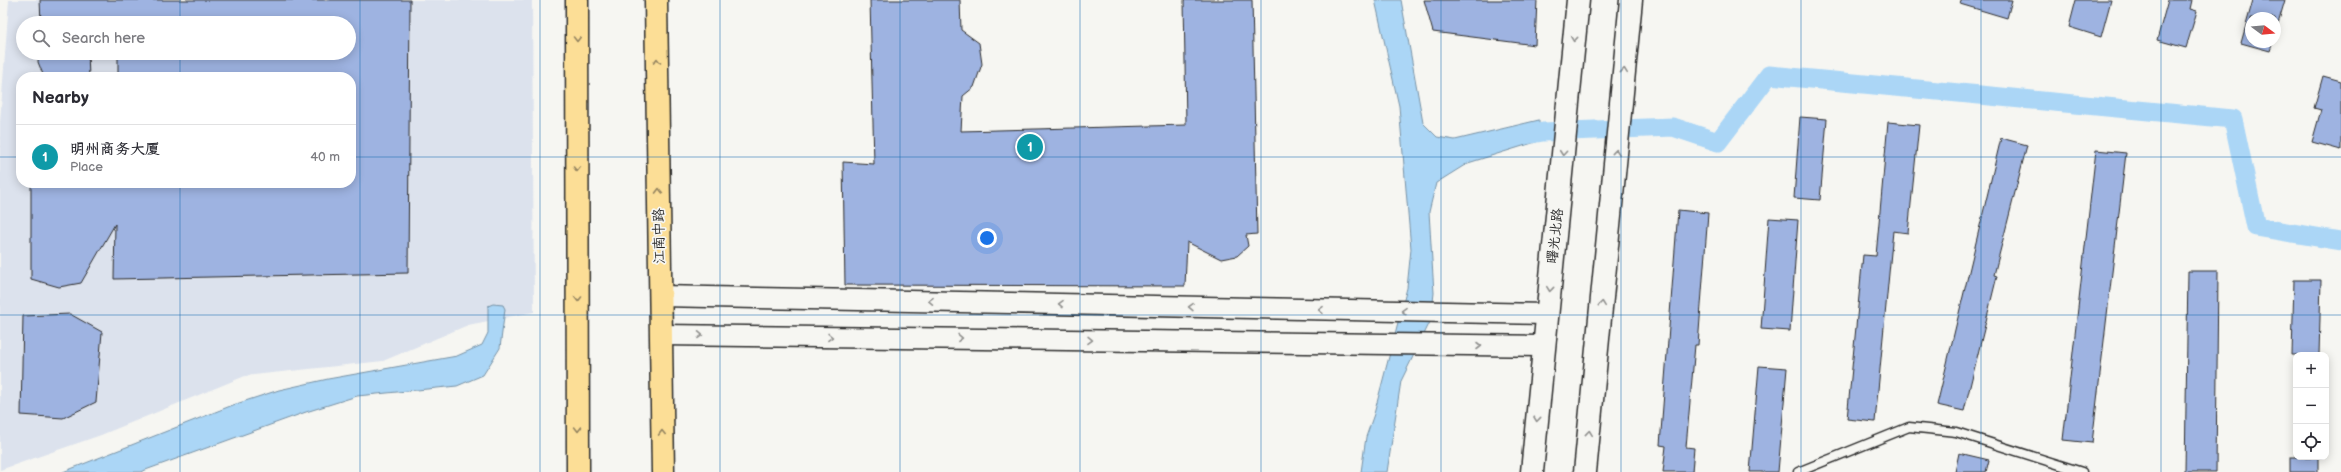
<!DOCTYPE html>
<meta charset="utf-8">
<style>
:root{--surface:#fff;--page:#f7f7f7;--text:#2b2b33;--muted:#7c7c81;--line:#e1e1e2;--accent:#ea580c}
body{margin:0;font-family:"Balsamiq Sans","LXGW WenKai TC",sans-serif;background:var(--page);color:var(--text)}
.controls{position:absolute;right:12px;bottom:12px;display:grid;overflow:hidden;border-radius:8px;box-shadow:0 2px 10px #0003}
.controls button{width:36px;height:36px;display:grid;place-items:center;padding:0;border:0;border-bottom:1px solid var(--line);background:var(--surface);color:var(--text);font:20px sans-serif}
.compass{position:absolute;left:2245px;top:12px;width:36px;height:36px;border-radius:50%;background:var(--surface);box-shadow:0 2px 10px #0003;rotate:106deg}
.you{position:absolute;left:987px;top:238px;width:14px;height:14px;margin:-10px;border:3px solid #fff;border-radius:50%;background:#1a73e8;box-shadow:0 0 0 6px #1a73e833}
.badge{display:grid;place-items:center;width:26px;height:26px;border-radius:50%;background:var(--accent);color:#fff;font-size:13px;font-weight:700}
.pin{position:absolute;translate:-50% -50%;border:2px solid #fff;box-shadow:0 1px 4px #0006}
.list{margin:0;padding:0;list-style:none}
h2{display:flex;justify-content:space-between;align-items:center;height:52px;margin:0;padding:0 16px;font-size:17px}
h2 small{font-size:13px;font-weight:400;color:var(--muted)}
.list li{display:grid;grid-template-columns:26px 1fr auto;gap:12px;align-items:center;box-sizing:border-box;height:64px;padding:0 16px;border-top:1px solid var(--line)}
.list b{display:block;font-size:15px;white-space:nowrap}
.list p{margin:0;font-size:13px;white-space:nowrap;color:var(--muted)}
.list em{font-size:13px;font-style:normal;color:var(--muted)}
.icon{flex:none;width:22px;height:22px;fill:none;stroke:currentColor;stroke-width:2;stroke-linecap:round;stroke-linejoin:round}
.map{position:relative;flex:none;width:2341px;height:472px;overflow:hidden}
.search{position:absolute;background:var(--surface);box-shadow:0 2px 10px #0003;left:16px;top:16px;width:340px;height:44px;display:flex;align-items:center;gap:10px;box-sizing:border-box;padding:0 14px;border-radius:22px;color:var(--muted);font-size:15px}
.panel{position:absolute;background:var(--surface);box-shadow:0 2px 10px #0003;left:16px;top:72px;width:340px;height:116px;border-radius:16px}
.map>svg:first-child{display:block}
</style>
<div class="map">
<svg width="2341" height="472" viewBox="0 0 2341 472">
<rect width="100%" height="100%" fill="#f6f6f2"/>
<filter id="ink" filterUnits="userSpaceOnUse"><feTurbulence type="fractalNoise" baseFrequency=".025" numOctaves="2"/><feDisplacementMap in="SourceGraphic" scale="8" xChannelSelector="R" yChannelSelector="G"/><feConvolveMatrix kernelMatrix="1 2 1 2 8 2 1 2 1" color-interpolation-filters="sRGB"/></filter>
<g filter="url(#ink)">
<!-- built -->
<path fill="#dce2ed" fill-rule="evenodd" d="M9 0H532L534 312 468 325 383 361 245 376 101 435 0 470V122ZM23 23H349V53H23ZM21 77H351V183H21Z"/>
<!-- water -->
<g fill="#abd6f6" stroke="#7892a5">
<polygon points="1375,0 1401,0 1423,123 1437,137 1455,140 1539,120 1539,141 1468,163 1436,183 1429,212 1434,293 1431,320 1401,381 1387,472 1361,472 1366,437 1374,414 1407,288 1411,249 1399,106"/>
<polygon points="493,304 503,305 505,309 500,348 483,375 457,386 357,396 306,412 140,472 63,472 233,405 279,390 328,379 457,356 482,345 488,333 488,306"/>
</g>
<g fill="none" stroke-linecap="round" stroke-linejoin="round">
<!-- canal -->
<polyline stroke="#abd6f6" stroke-width="19" points="1513,137 1543,132 1673,127 1718,142 1769,75 2233,119 2256,227 2341,241"/>
</g>
<!-- building -->
<g fill="#9eb3e1" stroke="#2b2b2b">
<polygon points="40,0 410,0 408,273 114,279 115,224 81,283 59,287 31,279 31,183 351,183 351,77 118,77 118,53 349,53 349,23 41,23"/>
<polygon points="870,0 960,0 961,30 979,43 982,64 974,87 963,96 961,131 1186,125 1184,0 1252,0 1257,234 1246,235 1248,246 1237,256 1221,259 1187,242 1185,286 845,285 843,162 874,164"/>
<polygon points="1424,0 1537,0 1535,45 1433,32"/>
<polygon points="1961,0 2012,0 2007,18 1960,4"/>
<polygon points="2076,0 2111,0 2101,37 2069,27"/>
<polygon points="2168,0 2192,0 2190,9 2197,11 2186,48 2157,40"/>
<polygon points="2253,0 2285,0 2275,34 2275,18 2251,18 2251,42 2273,42 2270,51 2241,43"/>
<polygon points="39,53 88,53 89,77 44,77 38,62"/>
<polygon points="2323,76 2341,81 2341,150 2312,142 2321,110 2314,108"/>
<polygon points="1800,117 1827,119 1820,200 1794,198"/>
<polygon points="1888,122 1919,125 1908,233 1893,231 1875,422 1847,419 1863,255 1876,256"/>
<polygon points="2001,138 2027,145 1994,275 1997,276 1964,411 1937,405"/>
<polygon points="2096,150 2126,153 2092,443 2063,440"/>
<polygon points="1678,210 1708,213 1698,345 1695,345 1686,447 1694,448 1692,472 1663,472 1666,446 1660,445"/>
<polygon points="1769,218 1798,220 1790,331 1761,329"/>
<polygon points="2188,271 2218,271 2216,472 2185,472"/>
<polygon points="2294,280 2321,280 2319,355 2292,355"/>
<polygon points="70,314 102,332 96,402 63,418 21,415 23,316"/>
<polygon points="1759,366 1787,368 1778,472 1750,472"/>
<polygon points="1959,453 1989,460 1986,472 1955,472"/>
<rect x="2290" y="457" width="28" height="15"/>
</g>
<g fill="none" stroke-linecap="round" stroke-linejoin="round">
<defs>
<polyline id="service" points="1798,472 1909,427 1956,432 2082,472"/>
<g id="tertiary">
<polyline points="660,296 1547,314"/>
<polyline points="661,335 1544,346"/>
</g>
<g id="secondary">
<polyline points="1532,472 1578,0"/>
<polyline points="1585,472 1631,0"/>
</g>
<g id="primary">
<polyline points="577,0 578,472"/>
<polyline points="656,0 663,472"/>
</g>
</defs>
<!-- service casing -->
<use href="#service" stroke="#2b2b2b" stroke-width="11"/>
<!-- tertiary casing -->
<use href="#tertiary" stroke="#2b2b2b" stroke-width="23"/>
<!-- secondary casing -->
<use href="#secondary" stroke="#2b2b2b" stroke-width="25"/>
<!-- primary casing -->
<use href="#primary" stroke="#2b2b2b" stroke-width="25"/>
<!-- service -->
<use href="#service" stroke="#f6f6f2" stroke-width="8"/>
<!-- tertiary -->
<use href="#tertiary" stroke="#f6f6f2" stroke-width="20"/>
<!-- secondary -->
<use href="#secondary" stroke="#f6f6f2" stroke-width="22"/>
<!-- primary -->
<use href="#primary" stroke="#fcde96" stroke-width="22"/>
</g>
<!-- one-way arrows -->
<defs><path id="oneway-chevron" d="M-2-3.5L2.5 0L-2 3.5" fill="none" stroke-width="1.6" stroke-linecap="round" stroke-linejoin="round"/></defs>
<g stroke="#948460">
<use href="#oneway-chevron" transform="translate(577 39) rotate(90)"/>
<use href="#oneway-chevron" transform="translate(657 61) rotate(-91)"/>
<use href="#oneway-chevron" transform="translate(577 169) rotate(90)"/>
<use href="#oneway-chevron" transform="translate(659 191) rotate(-91)"/>
<use href="#oneway-chevron" transform="translate(578 299) rotate(90)"/>
<use href="#oneway-chevron" transform="translate(578 429) rotate(90)"/>
<use href="#oneway-chevron" transform="translate(662 433) rotate(-91)"/>
</g>
<g stroke="#90908e">
<use href="#oneway-chevron" transform="translate(1574 39) rotate(96)"/>
<use href="#oneway-chevron" transform="translate(1624 71) rotate(-84)"/>
<use href="#oneway-chevron" transform="translate(1616 152) rotate(-84)"/>
<use href="#oneway-chevron" transform="translate(1563 153) rotate(95)"/>
<use href="#oneway-chevron" transform="translate(1550 289) rotate(96)"/>
<use href="#oneway-chevron" transform="translate(931 301) rotate(-179)"/>
<use href="#oneway-chevron" transform="translate(1061 304) rotate(-179)"/>
<use href="#oneway-chevron" transform="translate(1602 304) rotate(-84)"/>
<use href="#oneway-chevron" transform="translate(1191 307) rotate(-179)"/>
<use href="#oneway-chevron" transform="translate(1321 310) rotate(-179)"/>
<use href="#oneway-chevron" transform="translate(1404 311) rotate(-179)"/>
<use href="#oneway-chevron" transform="translate(700 335) rotate(1)"/>
<use href="#oneway-chevron" transform="translate(830 337) rotate(1)"/>
<use href="#oneway-chevron" transform="translate(960 338) rotate(1)"/>
<use href="#oneway-chevron" transform="translate(1090 340) rotate(1)"/>
<use href="#oneway-chevron" transform="translate(1479 346)"/>
<use href="#oneway-chevron" transform="translate(1537 419) rotate(96)"/>
<use href="#oneway-chevron" transform="translate(1589 433) rotate(-84)"/>
</g>
</g>
<!-- grid -->
<path fill="none" stroke="#1f6fb2" stroke-width="1" stroke-opacity="0.55" d="M180 0V23M360 0V472M540 0V472M720 0V472M900 0V472M1080 0V472M1261 0V472M1441 0V472M1621 0V472M1801 0V472M1981 0V472M2161 0V472M180 53V77M0 157H21M351 157H2341M180 183V472M0 315H2341"/>
<g text-anchor="middle" dominant-baseline="central" stroke-width="3.5" stroke-linejoin="round" paint-order="stroke">
<!-- street labels -->
<g font-size="14" fill="#2b2b2b" stroke="#f6f6f2">
<text transform="translate(659 236) rotate(-91)">江南中路</text>
<text transform="translate(1555 236) rotate(-84)">曙光北路</text>
</g>
</g>
</svg>
<div class="controls">
<button>+</button>
<button>−</button>
<button><svg class="icon" aria-label="locate" viewBox="0 0 24 24"><circle cx="12" cy="12" r="6"/><path d="M12 2v4M12 18v4M2 12h4M18 12h4"/></svg></button>
</div>
<svg class="compass" viewBox="-18 -18 36 36"><path d="M0-13l5 13h-10z" fill="#e53935"/><path d="M0 13l5-13h-10z" fill="#7c7c81"/></svg>
<div class="you"></div>
<div class="pin badge" style="left:1030px;top:147px;background:#0f9aa8">1</div>
<div class="search"><svg class="icon" aria-label="search" viewBox="0 0 24 24"><circle cx="10" cy="10" r="6"/><path d="M15 15l6 6"/></svg>Search here</div>
<section class="panel">
<h2>Nearby<small></small></h2>
<ul class="list">
<li><span class="badge" style="background:#0f9aa8">1</span><div><b>明州商务大厦</b><p>Place</p></div><em>40 m</em></li>
</ul>
</section>
</div>
